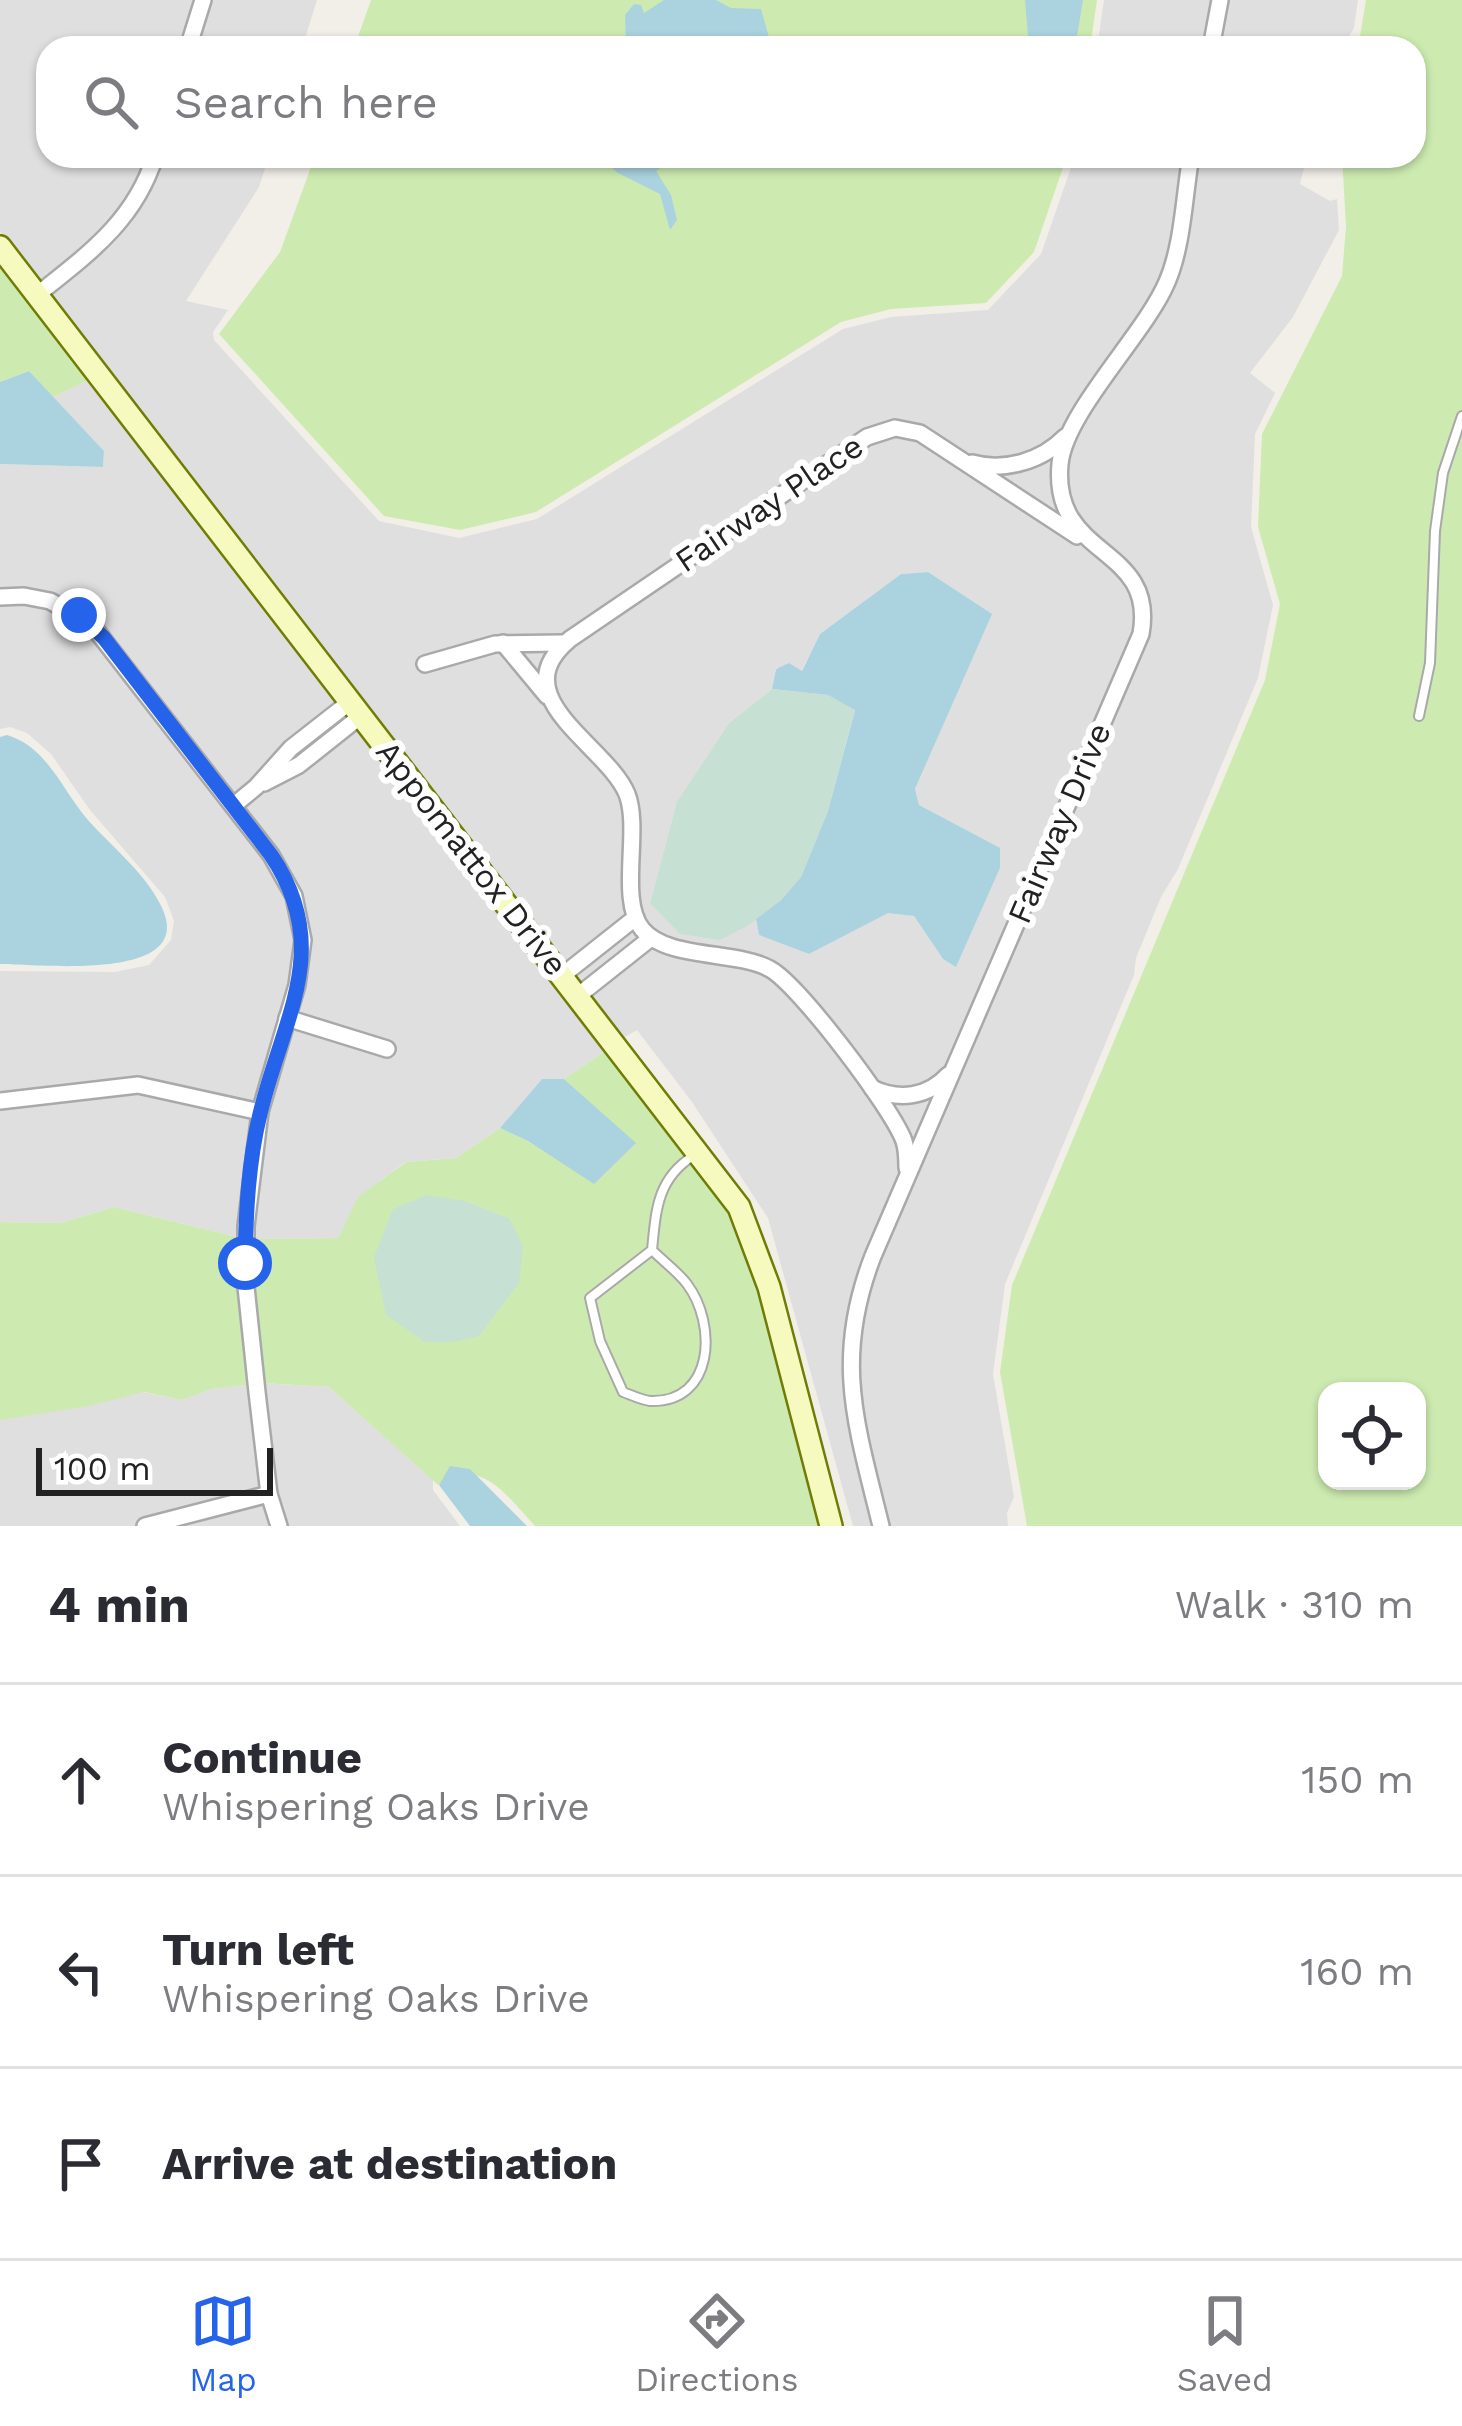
<!DOCTYPE html>
<meta charset="utf-8">
<style>
:root{--surface:#fff;--page:#f2f2f3;--text:#2b2b33;--muted:#7c7c81;--line:#e1e1e2;--accent:#2563eb}
body{margin:0;font-family:"Work Sans",sans-serif;background:var(--page);color:var(--text)}
.controls{position:absolute;right:36px;bottom:36px;display:grid;overflow:hidden;border-radius:24px;box-shadow:0 3px 9px #0004}
.controls button{width:108px;height:108px;display:grid;place-items:center;padding:0;border:0;border-bottom:3px solid var(--line);background:var(--surface);color:var(--text);font:60px sans-serif}
.scale{position:absolute;left:36px;bottom:30px;width:237px;box-sizing:border-box;padding-left:12px;border:6px solid #222;border-top:0;font-size:33px;line-height:42px;white-space:nowrap;color:#222;-webkit-text-stroke:9px #fff;paint-order:stroke}
.stop{position:absolute;width:36px;height:36px;margin:-27px;border:9px solid #2563eb;border-radius:50%;background:#fff}
.stop.end{background:#2563eb;border-color:#fff;box-shadow:0 3px 12px #0008}
.list{margin:0;padding:0;list-style:none}
h2{display:flex;justify-content:space-between;align-items:center;height:156px;margin:0;padding:0 48px;font-size:51px}
h2 small{font-size:39px;font-weight:400;color:var(--muted)}
.list li{display:grid;grid-template-columns:78px 1fr auto;gap:36px;align-items:center;box-sizing:border-box;height:192px;padding:0 48px;border-top:3px solid var(--line)}
.list b{display:block;font-size:45px;white-space:nowrap}
.list p{margin:0;font-size:39px;white-space:nowrap;color:var(--muted)}
.list em{font-size:39px;font-style:normal;color:var(--muted)}
.icon{flex:none;width:66px;height:66px;fill:none;stroke:currentColor;stroke-width:2;stroke-linecap:round;stroke-linejoin:round}
.map{position:relative;flex:none;width:1462px;height:1526px;overflow:hidden}
.search{position:absolute;background:var(--surface);box-shadow:0 3px 9px #0004;left:36px;right:36px;top:36px;height:132px;display:flex;align-items:center;gap:30px;box-sizing:border-box;padding:0 42px;border-radius:36px;color:var(--muted);font-size:45px}
.sheet{height:732px;background:var(--surface)}
nav{display:flex;justify-content:space-around;align-items:center;box-sizing:border-box;height:168px;border-top:3px solid var(--line);background:var(--surface);font-size:33px;color:var(--muted)}
nav a{display:grid;justify-items:center;gap:6px}
nav .on{color:var(--accent)}
.map>svg:first-child{display:block}
</style>
<div class="map">
<svg width="1462" height="1526" viewBox="0 0 1462 1526">
<rect width="100%" height="100%" fill="#f2efe9"/>
<!-- residential -->
<g fill="#e0dfdf" fill-rule="evenodd">
<polygon points="0,0 194,0 179,48 48,48 48,156 146,156 132,193 117,215 39,283 0,232"/>
<polygon points="211,0 317,0 302,48 196,48"/>
<polygon points="1104,0 1358,0 1354,28 1342,48 1097,48"/>
<path d="M163 156H269L259 187 186 301 228 310 213 332 214 340 379 521 459 538 537 519 843 329 891 317 988 310 1041 254 1075 156H1307L1300 184 1330 201 1337 199 1339 230 1293 317 1250 373 1275 393 1255 434 1251 527 1273 605 1258 678 1178 869 1161 897 1136 958 1134 975 1005 1284 993 1374 1014 1497 1007 1513 1008 1526H853L768 1218 692 1102 637 1030 623 1038 591 996 627 968 619 954 580 983 575 976 610 948 602 935 565 963 50 296 111 246 130 225 146 201ZM928 572 991 614 915 789 919 805 1000 868 956 966 943 959 914 916 888 912 809 954 759 935 756 919 720 940 650 903 677 803 729 723 772 689 776 668 801 672 820 634 901 574Z"/>
<polygon points="91,379 608,1049 564,1079 542,1079 500,1128 456,1158 405,1162 359,1197 338,1238 245,1239 114,1207 60,1223 0,1222 0,971 115,972 149,965 171,940 174,921 165,897 90,810 51,754 27,733 10,727 0,729 0,464 103,467 104,451 53,397"/>
<polygon points="262,1383 329,1387 433,1480 433,1490 460,1526 0,1526 0,1408 137,1391 182,1400 210,1389"/>
</g>
<!-- grass -->
<g fill="#cdebb0" fill-rule="evenodd">
<polygon points="371,0 1097,0 1090,48 354,48"/>
<path d="M1366 0H1462V1526H1027L1000 1372 1012 1285 1265 680 1280 604 1258 527 1262 434 1342 276 1346 227 1342 156H1414V48H1358ZM1327 1391H1417V1481H1327Z"/>
<polygon points="315,156 1067,156 1034,252 986,303 891,309 841,322 536,512 460,530 384,516 219,334 280,252"/>
<polygon points="0,262 91,379 53,397 29,371 0,382"/>
<path d="M608 1049 732 1212 747 1246 822 1526H535C506 1495 481 1455 438 1485L329 1387 262 1383 211 1389 182 1400 144 1392 89 1406 0 1420V1222L60 1223 114 1207 245 1239 338 1238 358 1197 406 1162 456 1158 500 1128 528 1141 594 1183 635 1143 564 1079Z"/>
</g>
<!-- wetland -->
<g fill="#c6e0d4">
<polygon points="772,689 828,695 855,709 828,811 801,877 781,900 749,925 720,940 680,934 650,903 677,802 729,723"/>
<polygon points="427,1195 465,1201 510,1219 523,1247 519,1283 479,1336 454,1342 425,1342 386,1315 374,1257 393,1209"/>
</g>
<!-- water -->
<g fill="#aad3df">
<polygon points="664,0 716,0 731,8 761,9 772,48 626,48 625,15 634,4 641,5 644,13"/>
<polygon points="1025,0 1083,0 1075,48 1029,48"/>
<polygon points="598,156 719,156 684,168 669,162 656,171 671,195 677,220 670,230 660,194 618,173"/>
<polygon points="29,371 104,451 103,467 0,464 0,382"/>
<polygon points="928,572 992,614 915,789 919,805 1000,848 1000,868 956,967 943,959 914,916 888,913 809,954 759,935 756,919 781,900 801,877 828,811 855,710 828,695 772,689 776,669 789,663 802,671 820,634 901,574"/>
<path d="M7 735C47 747 61 788 87 819 111 846 142 870 159 902 205 984 39 964 0 964V737Z"/>
<polygon points="542,1079 564,1079 636,1143 594,1184 528,1141 500,1128"/>
<polygon points="450,1466 470,1469 527,1526 470,1526 439,1485"/>
</g>
<g fill="none" stroke-linecap="round" stroke-linejoin="round">
<defs>
<g id="lane">
<polyline points="1419,716 1430,663 1435,531 1443,473 1462,416"/>
<path d="M652 1250C663 1261 678 1272 687 1284 717 1324 715 1403 650 1401 642 1400 631 1395 623 1392L600 1341 590 1298 652 1250C656 1210 657 1179 693 1156"/>
</g>
<g id="street">
<polyline points="188,48 203,0"/>
<polyline points="1211,48 1220,0"/>
<path d="M37 295C88 254 135 221 155 156"/>
<path d="M972 463C1004 472 1042 461 1065 437"/>
<polyline points="0,597 24,596 50,601 92,625 271,855 294,896 303,940 297,985 260,1112 246,1226 246,1287 257,1392 269,1494 279,1526"/>
<polyline points="503,643 547,696"/>
<polyline points="425,664 495,644 562,643"/>
<polyline points="264,783 299,765 362,715"/>
<polyline points="233,806 256,787 291,748 351,701"/>
<polyline points="563,975 635,918"/>
<polyline points="579,995 651,938"/>
<polyline points="287,1018 387,1049"/>
<path d="M872 1088C899 1101 928 1097 948 1075"/>
<polyline points="0,1101 138,1085 260,1112"/>
<path d="M907 1168C907 1158 907 1150 904 1141 892 1108 799 985 770 969 736 950 667 960 642 929 618 899 641 830 627 794 606 744 500 697 570 639L867 437 895 428 920 433 1077 536"/>
<polyline points="145,1526 269,1494"/>
<path d="M881 1526C856 1424 833 1359 873 1256L1141 634C1157 544 1051 560 1060 464 1065 412 1145 334 1167 282 1183 245 1184 196 1191 156"/>
</g>
<polyline id="secondary" points="0,247 739,1207 769,1287 831,1526"/>
</defs>
<!-- lane casing -->
<use href="#lane" stroke="#a9a9a9" stroke-width="12"/>
<!-- street casing -->
<use href="#street" stroke="#a9a9a9" stroke-width="20"/>
<!-- secondary casing -->
<use href="#secondary" stroke="#707d05" stroke-width="26"/>
<!-- lane -->
<use href="#lane" stroke="#fff" stroke-width="8"/>
<!-- street -->
<use href="#street" stroke="#fff" stroke-width="15"/>
<!-- secondary -->
<use href="#secondary" stroke="#f7fabf" stroke-width="21"/>
</g>
<g fill="none" stroke-linecap="round" stroke-linejoin="round">
<!-- route -->
<path stroke="#2563eb" stroke-width="15" d="M79 615 104 638 271 855C334 949 283 1017 260 1114 248 1163 246 1213 245 1263"/>
</g>
<g text-anchor="middle" dominant-baseline="central" stroke-width="12" stroke-linejoin="round" paint-order="stroke">
<!-- street labels -->
<g font-size="33" fill="#222" stroke="#fff">
<text transform="translate(769 503) rotate(-34)">Fairway Place</text>
<text transform="translate(1059 823) rotate(-67)">Fairway Drive</text>
<text transform="translate(472 858) rotate(52)">Appomattox Drive</text>
</g>
</g>
</svg>
<div class="controls">
<button><svg class="icon" aria-label="locate" viewBox="0 0 24 24"><circle cx="12" cy="12" r="6"/><path d="M12 2v4M12 18v4M2 12h4M18 12h4"/></svg></button>
</div>
<div class="scale">100 m</div>
<div class="stop" style="left:245px;top:1263px"></div>
<div class="stop end" style="left:79px;top:615px"></div>
<div class="search"><svg class="icon" aria-label="search" viewBox="0 0 24 24"><circle cx="10" cy="10" r="6"/><path d="M15 15l6 6"/></svg>Search here</div>
</div>
<section class="sheet">
<h2>4 min<small>Walk · 310 m</small></h2>
<ul class="list">
<li><svg class="icon" aria-label="ahead" viewBox="0 0 24 24"><path d="M12 20V5M6 11l6-6 6 6"/></svg><div><b>Continue</b><p>Whispering Oaks Drive</p></div><em>150 m</em></li>
<li><svg class="icon" aria-label="left" viewBox="0 0 24 24"><path d="M17 20v-9H6M10 6l-5 5 5 5"/></svg><div><b>Turn left</b><p>Whispering Oaks Drive</p></div><em>160 m</em></li>
<li><svg class="icon" aria-label="arrive" viewBox="0 0 24 24"><path d="M6 21V4h12l-3 4 3 4H6"/></svg><div><b>Arrive at destination</b></div></li>
</ul>
</section>
<nav>
<a class="on"><svg class="icon" aria-label="map" viewBox="0 0 24 24"><path d="M3 6l6-2 6 2 6-2v14l-6 2-6-2-6 2zM9 4v14M15 6v14"/></svg>Map</a>
<a><svg class="icon" aria-label="directions" viewBox="0 0 24 24"><path d="M12 3l9 9-9 9-9-9zM9 14v-3h6M13 9l2 2-2 2"/></svg>Directions</a>
<a><svg class="icon" aria-label="saved" viewBox="0 0 24 24"><path d="M7 4h10v16l-5-4-5 4z"/></svg>Saved</a>
</nav>
